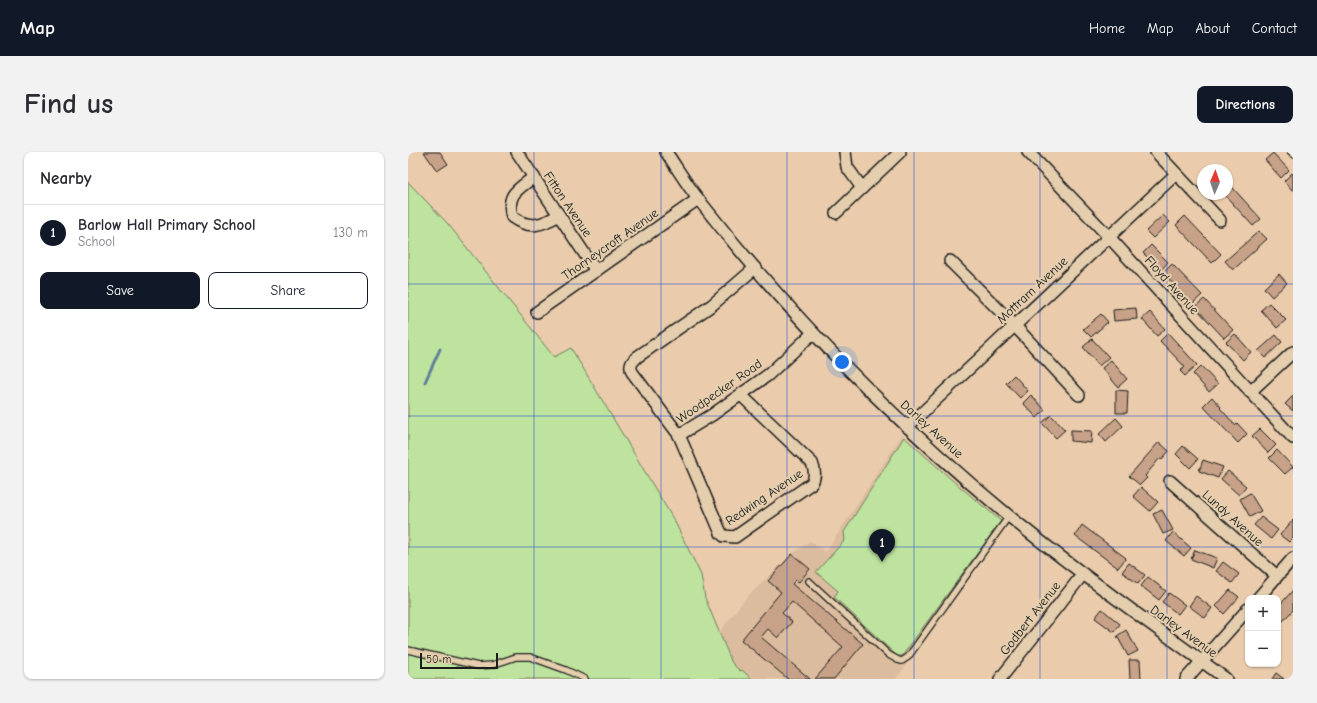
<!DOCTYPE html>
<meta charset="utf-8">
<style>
:root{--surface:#fff;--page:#f2f2f3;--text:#2b2b33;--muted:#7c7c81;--line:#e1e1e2;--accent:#111827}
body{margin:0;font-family:"Comic Neue",sans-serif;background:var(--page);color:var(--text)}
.controls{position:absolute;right:12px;bottom:12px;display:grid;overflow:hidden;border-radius:8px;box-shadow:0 1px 3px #0004}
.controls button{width:36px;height:36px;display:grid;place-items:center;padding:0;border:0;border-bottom:1px solid var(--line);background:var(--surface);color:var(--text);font:20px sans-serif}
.compass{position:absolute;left:789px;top:12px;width:36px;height:36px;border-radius:50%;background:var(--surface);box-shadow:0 1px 3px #0004;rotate:2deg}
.scale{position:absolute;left:12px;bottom:10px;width:78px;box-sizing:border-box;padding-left:4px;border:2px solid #1c1c1c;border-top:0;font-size:11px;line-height:14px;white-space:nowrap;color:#1c1c1c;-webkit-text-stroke:3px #e4ceae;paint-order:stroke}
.you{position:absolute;left:434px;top:210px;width:14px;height:14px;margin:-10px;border:3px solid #fff;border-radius:50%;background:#1a73e8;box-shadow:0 0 0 6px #1a73e833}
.badge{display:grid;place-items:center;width:26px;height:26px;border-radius:50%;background:var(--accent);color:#fff;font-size:13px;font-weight:700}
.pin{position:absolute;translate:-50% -33px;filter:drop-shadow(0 1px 2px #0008)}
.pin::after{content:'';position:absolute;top:21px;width:14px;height:12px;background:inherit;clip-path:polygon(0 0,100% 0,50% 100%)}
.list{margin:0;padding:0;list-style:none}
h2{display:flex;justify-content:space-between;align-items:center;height:52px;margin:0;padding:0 16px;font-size:17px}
h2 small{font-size:13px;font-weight:400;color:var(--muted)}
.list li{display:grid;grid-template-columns:26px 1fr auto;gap:12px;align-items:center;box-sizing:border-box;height:56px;padding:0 16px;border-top:1px solid var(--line)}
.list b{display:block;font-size:15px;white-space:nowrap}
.list p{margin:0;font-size:13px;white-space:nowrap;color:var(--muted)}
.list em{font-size:13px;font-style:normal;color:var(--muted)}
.actions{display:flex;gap:8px;padding:12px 16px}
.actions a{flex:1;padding:9px 0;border:1px solid var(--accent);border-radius:8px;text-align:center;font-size:14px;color:var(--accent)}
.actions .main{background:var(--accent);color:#fff}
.map{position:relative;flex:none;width:885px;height:527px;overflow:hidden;border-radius:8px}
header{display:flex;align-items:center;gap:24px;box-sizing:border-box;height:56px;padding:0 20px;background:var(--accent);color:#fff}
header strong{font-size:19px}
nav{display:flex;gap:22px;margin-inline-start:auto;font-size:14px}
.intro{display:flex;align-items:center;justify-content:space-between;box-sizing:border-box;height:96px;padding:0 24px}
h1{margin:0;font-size:28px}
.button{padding:10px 18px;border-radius:8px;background:var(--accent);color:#fff;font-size:14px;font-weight:700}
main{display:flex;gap:24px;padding:0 24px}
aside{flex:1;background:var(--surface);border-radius:8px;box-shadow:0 1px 3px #0004}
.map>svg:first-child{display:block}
</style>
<header>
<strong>Map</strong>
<nav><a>Home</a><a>Map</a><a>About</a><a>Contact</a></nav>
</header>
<div class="intro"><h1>Find us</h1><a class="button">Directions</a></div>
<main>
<aside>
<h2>Nearby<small></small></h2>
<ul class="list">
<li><span class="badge">1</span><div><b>Barlow Hall Primary School</b><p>School</p></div><em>130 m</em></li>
</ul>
<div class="actions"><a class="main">Save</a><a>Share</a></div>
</aside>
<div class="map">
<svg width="885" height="527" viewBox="0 0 885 527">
<rect width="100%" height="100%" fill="#eaccac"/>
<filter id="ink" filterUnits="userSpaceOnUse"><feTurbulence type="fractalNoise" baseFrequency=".025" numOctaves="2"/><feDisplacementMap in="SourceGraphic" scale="8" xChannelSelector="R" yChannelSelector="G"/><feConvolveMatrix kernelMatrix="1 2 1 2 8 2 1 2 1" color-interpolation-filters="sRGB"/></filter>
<g filter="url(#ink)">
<!-- built -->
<polygon fill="#dcbc9e" points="494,283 544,328 599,374 488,527 337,527 332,520 324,511 311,480 337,447 384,402 402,389 418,400"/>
<!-- green -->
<g fill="#bde39e" stroke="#6c805d">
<polygon points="0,30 40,72 146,205 163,196 267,370 293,423 297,446 324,511 332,519 334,518 344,527 0,527"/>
<polygon points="496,285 544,328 593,369 494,504 490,504 487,502 426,445 430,439 408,420 437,388 436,380"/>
</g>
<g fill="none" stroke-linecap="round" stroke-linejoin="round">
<!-- stream -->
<polyline stroke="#5e7e96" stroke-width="3" points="17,230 32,197"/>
</g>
<!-- building -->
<g fill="#c7a288" stroke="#1c1c1c">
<polygon points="16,0 32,0 40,12 29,19"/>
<polygon points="865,1 881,18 873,26 857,8"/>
<polygon points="884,21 885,23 885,39 876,29"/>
<polygon points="824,35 853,67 845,74 816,42 819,42 819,39"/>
<polygon points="755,63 762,70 745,86 738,79"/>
<polygon points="777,64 813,102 804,111 768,73"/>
<polygon points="851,79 859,87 825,118 817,109"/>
<polygon points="743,93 760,110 753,118 735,101"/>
<polygon points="764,112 794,143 784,152 755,121"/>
<polygon points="871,122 879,131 864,145 856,136"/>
<polygon points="796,147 825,178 816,186 787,155"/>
<polygon points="861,151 878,168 869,176 853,158"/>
<polygon points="728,156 729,167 706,169 705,158"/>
<polygon points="742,160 757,177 749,184 734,167"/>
<polygon points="693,162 700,170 683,185 675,177"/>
<polygon points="760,181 789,213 777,224 772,219 777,215 752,189"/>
<polygon points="827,182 843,200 835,208 818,190"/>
<polygon points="868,183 874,190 857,206 850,199"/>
<polygon points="684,187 701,205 691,214 675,195"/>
<polygon points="703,208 719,227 710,235 694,216"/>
<polygon points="793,214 810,232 801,240 785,222"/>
<polygon points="606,223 620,239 612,246 598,231"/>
<polygon points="708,238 720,239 719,261 708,261"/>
<polygon points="623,243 637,258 629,266 615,251"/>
<polygon points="885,244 885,259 877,252"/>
<polygon points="804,245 813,255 812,256 827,273 829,271 839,282 830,291 795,254"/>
<polygon points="643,263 657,278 648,286 634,271"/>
<polygon points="708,266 715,274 698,290 691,282"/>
<polygon points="852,277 868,293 860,301 844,284"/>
<polygon points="663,278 684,279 683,291 663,289"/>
<polygon points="751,290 761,299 754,307 752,306 737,324 739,326 732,333 721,324"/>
<polygon points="775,294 790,307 782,316 768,302"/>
<polygon points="869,298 885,315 877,322 861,306"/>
<polygon points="795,308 815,315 810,326 791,319"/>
<polygon points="820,319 838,334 831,343 813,327"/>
<polygon points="733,335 750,350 742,359 725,344"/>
<polygon points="842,341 853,359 842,365 832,347"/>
<polygon points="754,358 765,378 755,382 745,362"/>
<polygon points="853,365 870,378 863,387 846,373"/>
<polygon points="885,368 885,386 881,390 872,383"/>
<polygon points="674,373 718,406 710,416 667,384"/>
<polygon points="765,380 783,396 776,404 758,389"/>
<polygon points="787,398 809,406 805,416 783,407"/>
<polygon points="384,402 402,417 391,430 388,428 384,432 455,492 426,527 407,527 435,495 384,450 374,461 384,470 370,486 360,477 353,485 402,527 380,527 333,488 373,440 360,429"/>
<polygon points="815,410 831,422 824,431 808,419"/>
<polygon points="721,411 737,423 730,432 714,420"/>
<polygon points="740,425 758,439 751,448 733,434"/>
<polygon points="822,438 831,445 816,462 808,454"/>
<polygon points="885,438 885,458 875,469 870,465 870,455"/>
<polygon points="761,441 777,453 770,462 754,450"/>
<polygon points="788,444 804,456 797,466 781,454"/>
<polygon points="694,457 712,472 706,480 687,466"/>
<polygon points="718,478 730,499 720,504 709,484"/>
<polygon points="721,508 732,508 733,527 722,527"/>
<polygon points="868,521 876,527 864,527"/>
</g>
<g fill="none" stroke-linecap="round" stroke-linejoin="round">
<defs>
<g id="service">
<polyline points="883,0 885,2"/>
<polyline points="401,429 481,503 490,508 494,509 500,505 601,364"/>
<polyline points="0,498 70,514 84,513 108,505 122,505 158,518 177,527"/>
</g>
<g id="minor">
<polyline points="109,0 188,119"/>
<path d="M258 0C269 16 279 33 291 48 382 164 487 270 601 364 670 421 745 473 818 527"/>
<polyline points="437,0 439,15 454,36"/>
<polyline points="620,0 702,86 885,286"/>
<polyline points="748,0 812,68"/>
<path d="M126 25C109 38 98 42 104 65 122 78 134 73 151 63"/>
<polyline points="428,61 492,0"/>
<polyline points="542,109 606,173 671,243"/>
<path d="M347 116 304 153 229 205C224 210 221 213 224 220L271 283 304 263 360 223 405 181"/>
<polyline points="129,160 290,47"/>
<polyline points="842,240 885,200"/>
<polyline points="499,275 768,22"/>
<path d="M271 283 313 381 316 384 327 385 404 331C408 324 407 318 404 311L333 243"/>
<polyline points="762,329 869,424"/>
<polyline points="850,446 885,406"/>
<polyline points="592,527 675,422"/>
<polyline points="778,527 840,457"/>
</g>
</defs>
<!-- service casing -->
<use href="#service" stroke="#1c1c1c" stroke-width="8"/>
<!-- minor casing -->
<use href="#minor" stroke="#1c1c1c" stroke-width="14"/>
<!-- service -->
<use href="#service" stroke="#e4ceae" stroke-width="5.5"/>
<!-- minor -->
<use href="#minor" stroke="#e4ceae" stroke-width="11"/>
</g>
</g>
<!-- grid -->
<path fill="none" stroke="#1d4ed8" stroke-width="1" stroke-opacity="0.55" d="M126 0V527M253 0V527M379 0V527M506 0V527M632 0V527M759 0V527M0 132H885M0 264H885M0 395H885"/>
<g text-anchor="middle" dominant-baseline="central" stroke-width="4" stroke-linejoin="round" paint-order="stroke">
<!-- street labels -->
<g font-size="13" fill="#1c1c1c" stroke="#e4ceae">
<text transform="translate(160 52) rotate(56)">Fitton Avenue</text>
<text transform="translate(202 92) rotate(-35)">Thorneycroft Avenue</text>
<text transform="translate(764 133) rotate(48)">Floyd Avenue</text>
<text transform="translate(624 138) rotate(-43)">Mottram Avenue</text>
<text transform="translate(311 239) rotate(-35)">Woodpecker Road</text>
<text transform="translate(524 277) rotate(42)">Darley Avenue</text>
<text transform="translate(356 345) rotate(-34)">Redwing Avenue</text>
<text transform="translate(825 366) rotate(42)">Lundy Avenue</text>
<text transform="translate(622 466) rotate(-52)">Godbert Avenue</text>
<text transform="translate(776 479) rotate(36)">Darley Avenue</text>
</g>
</g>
</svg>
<div class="controls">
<button>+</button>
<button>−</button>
</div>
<svg class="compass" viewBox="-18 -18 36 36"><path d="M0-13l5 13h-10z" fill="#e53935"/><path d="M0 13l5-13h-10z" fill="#7c7c81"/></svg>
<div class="scale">50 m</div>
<div class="you"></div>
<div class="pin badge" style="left:474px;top:410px">1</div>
</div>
</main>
